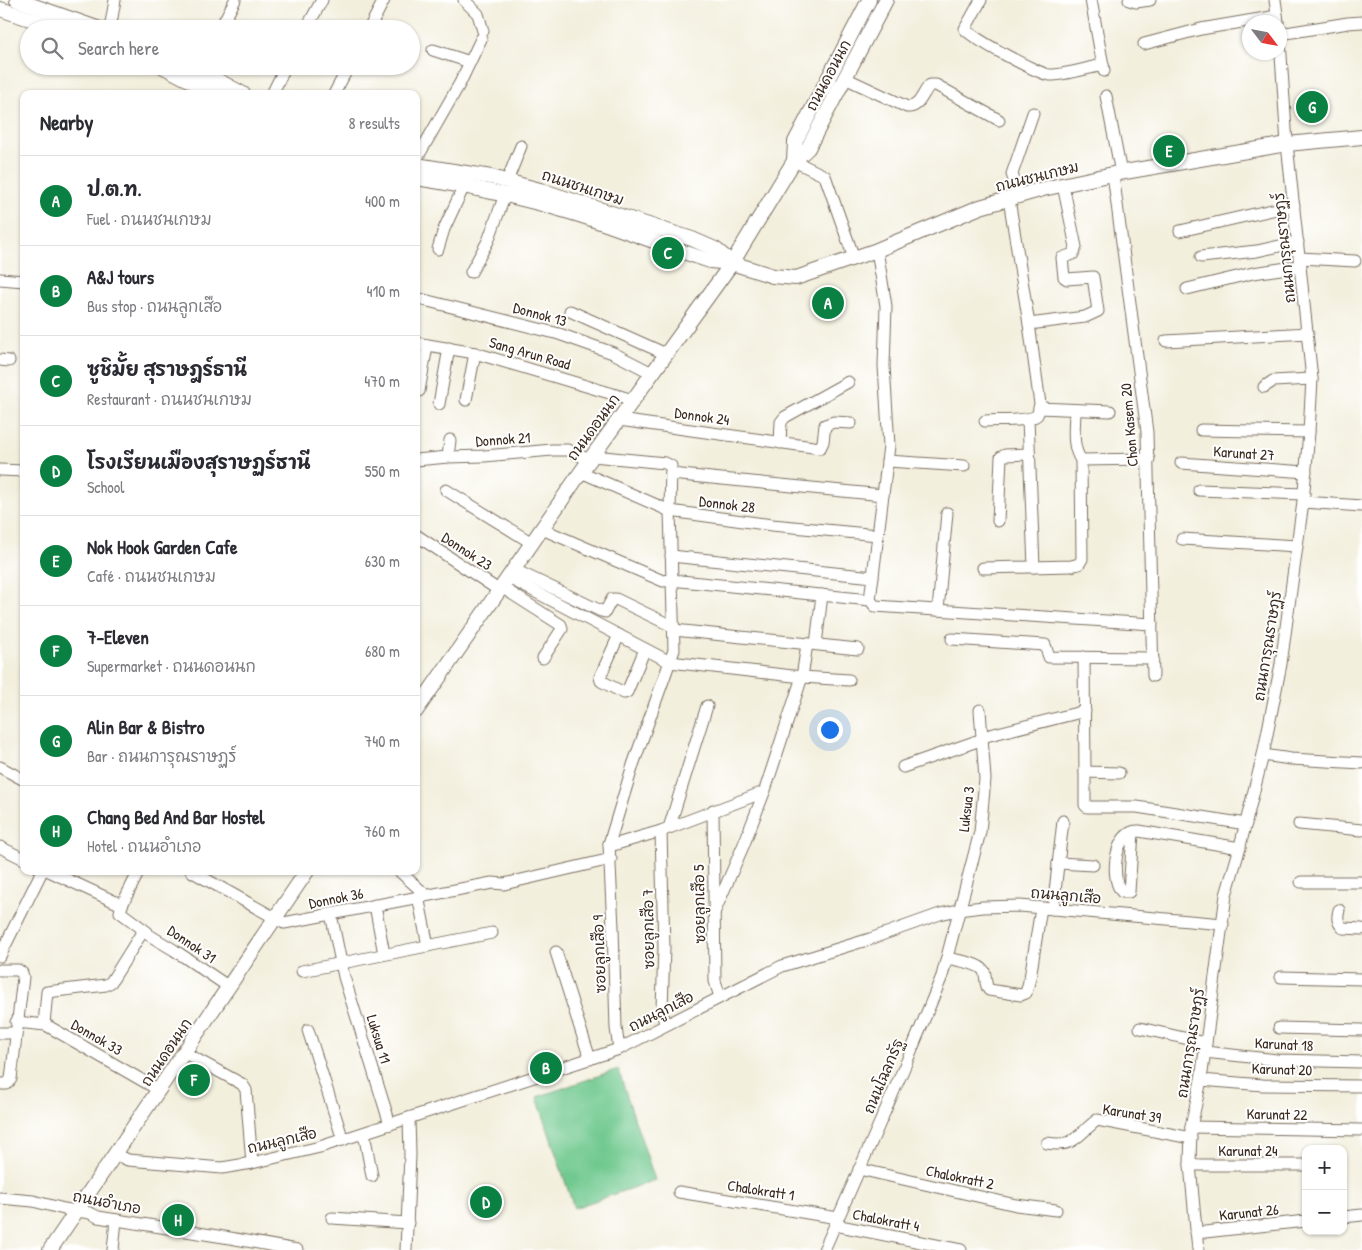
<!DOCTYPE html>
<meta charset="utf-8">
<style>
:root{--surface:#fff;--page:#f7f7f7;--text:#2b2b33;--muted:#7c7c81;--line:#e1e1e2;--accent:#0b8043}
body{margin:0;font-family:"Patrick Hand","Playpen Sans Thai",sans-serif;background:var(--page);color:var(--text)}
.controls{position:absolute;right:15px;bottom:15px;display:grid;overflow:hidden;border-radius:10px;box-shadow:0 1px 4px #0004}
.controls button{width:45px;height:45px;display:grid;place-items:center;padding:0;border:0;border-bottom:1px solid var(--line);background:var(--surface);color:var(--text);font:25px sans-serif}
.compass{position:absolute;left:1242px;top:15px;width:45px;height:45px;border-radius:50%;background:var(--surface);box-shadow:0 1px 4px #0004;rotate:122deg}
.you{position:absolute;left:829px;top:729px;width:18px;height:18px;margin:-12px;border:4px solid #fff;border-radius:50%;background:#1a73e8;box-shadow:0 0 0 8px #1a73e833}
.badge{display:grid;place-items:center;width:32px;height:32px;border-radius:50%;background:var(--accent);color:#fff;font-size:16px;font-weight:700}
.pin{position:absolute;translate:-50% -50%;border:2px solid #fff;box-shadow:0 1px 5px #0006}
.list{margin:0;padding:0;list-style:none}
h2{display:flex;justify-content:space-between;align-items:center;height:65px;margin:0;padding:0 20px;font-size:21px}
h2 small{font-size:16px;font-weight:400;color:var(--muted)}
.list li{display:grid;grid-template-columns:32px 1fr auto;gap:15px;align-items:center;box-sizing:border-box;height:90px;padding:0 20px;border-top:1px solid var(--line)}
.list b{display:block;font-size:19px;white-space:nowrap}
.list p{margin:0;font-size:16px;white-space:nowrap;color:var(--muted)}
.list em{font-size:16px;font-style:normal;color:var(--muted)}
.icon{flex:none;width:28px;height:28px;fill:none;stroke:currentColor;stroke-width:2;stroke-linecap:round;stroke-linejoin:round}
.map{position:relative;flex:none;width:1362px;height:1250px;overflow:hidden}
.search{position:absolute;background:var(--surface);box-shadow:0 1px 4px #0004;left:20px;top:20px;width:400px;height:55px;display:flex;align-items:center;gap:12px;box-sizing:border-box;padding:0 18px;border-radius:28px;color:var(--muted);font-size:19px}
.panel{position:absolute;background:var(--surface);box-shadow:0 1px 4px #0004;left:20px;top:90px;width:400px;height:785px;border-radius:10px}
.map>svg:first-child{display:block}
</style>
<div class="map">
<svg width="1362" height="1250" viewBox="0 0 1362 1250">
<rect width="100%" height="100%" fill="#fff"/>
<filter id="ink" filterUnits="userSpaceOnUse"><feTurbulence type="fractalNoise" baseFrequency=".02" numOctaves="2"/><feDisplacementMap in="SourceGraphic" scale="10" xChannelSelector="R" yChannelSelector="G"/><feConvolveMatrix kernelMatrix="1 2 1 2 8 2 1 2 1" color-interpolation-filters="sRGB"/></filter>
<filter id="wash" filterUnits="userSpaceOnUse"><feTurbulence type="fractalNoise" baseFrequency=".0096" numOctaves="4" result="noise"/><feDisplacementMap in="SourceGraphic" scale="20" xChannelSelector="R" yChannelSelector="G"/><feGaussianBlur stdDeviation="1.12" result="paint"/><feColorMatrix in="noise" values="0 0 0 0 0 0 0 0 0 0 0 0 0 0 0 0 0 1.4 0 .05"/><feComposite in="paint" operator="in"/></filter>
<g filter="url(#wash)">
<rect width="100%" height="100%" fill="#f3efdd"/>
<!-- green -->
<polygon fill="#71c98f" stroke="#567a56" points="618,1069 655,1180 574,1208 537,1097"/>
</g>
<g filter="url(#ink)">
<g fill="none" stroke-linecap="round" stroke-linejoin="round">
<defs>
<g id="minor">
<polyline points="464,0 478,14 483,31"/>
<path d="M981 0 965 29C970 37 1040 75 1050 75 1065 75 1087 68 1103 65"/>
<polyline points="1091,0 1104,71"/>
<polyline points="1129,0 1136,2 1150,0"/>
<polyline points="1275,0 1278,22"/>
<polyline points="110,29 115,0"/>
<polyline points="220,29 235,0"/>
<polyline points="306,29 322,0"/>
<polyline points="369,29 384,0"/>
<polyline points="1280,34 1348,23 1362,22"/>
<polyline points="1144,44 1201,29 1277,16"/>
<polyline points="433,50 470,62"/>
<path d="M845 78 907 107C920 108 922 93 930 85H936L999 120"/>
<polyline points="272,94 286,66"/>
<polyline points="334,94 349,66"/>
<polyline points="1106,96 1121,173"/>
<polyline points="416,160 460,83 481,39"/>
<polyline points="794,161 825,176 854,258"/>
<polyline points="1113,174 1147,432 1153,676"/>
<polyline points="507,181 521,146"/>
<polyline points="1019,196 1012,174 1033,113"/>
<polyline points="1180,231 1294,205"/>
<polyline points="438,249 444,229 464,186"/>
<polyline points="1201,257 1257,251 1298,242"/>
<polyline points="1300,258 1355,261"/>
<polyline points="471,272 488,241 505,195"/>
<polyline points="0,279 24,281"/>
<polyline points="1187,289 1253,273 1301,266"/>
<polyline points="416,298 559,334 613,353 652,373"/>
<polyline points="570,311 666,354"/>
<polyline points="1029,324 1085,317 1098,311 1093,277 1067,279 1064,277 1062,258 1073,254 1076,247 1063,185"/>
<polyline points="1166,341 1308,333"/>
<polyline points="416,343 475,353 633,400"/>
<polyline points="0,360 9,361"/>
<polyline points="1264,387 1273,381 1312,379"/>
<polyline points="419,391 427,346"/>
<polyline points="466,400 475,353"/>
<polyline points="439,404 449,348"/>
<polyline points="1039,408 1110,411"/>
<path d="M1075 410C1075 426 1071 446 1081 460"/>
<polyline points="1028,419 1034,567"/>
<polyline points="619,420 820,448 823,442 825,425 834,422 851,423"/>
<path d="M985 421C996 420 1030 422 1037 415 1039 412 1039 408 1040 404L1029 324 1009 199"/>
<polyline points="1201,430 1309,432"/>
<polyline points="780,443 781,422 785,417 848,382"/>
<polyline points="593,456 665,463 671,466 670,511 674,650 633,765 609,844 613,928 616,1028 619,1049"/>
<polyline points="448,457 450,440"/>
<polyline points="416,460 448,457 484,456 552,450 568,450 589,460"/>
<polyline points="887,461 964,466"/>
<polyline points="1181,463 1306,472"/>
<polyline points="0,470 24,471"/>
<polyline points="581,472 670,511 772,525 878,535"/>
<polyline points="671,474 883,495"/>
<polyline points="446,490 532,543"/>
<polyline points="1199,490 1304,494"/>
<polyline points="1303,502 1362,506"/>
<polyline points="998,521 1001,457 1005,455 1029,454"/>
<polyline points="542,529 663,581 671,580 870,600 875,606 1152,624"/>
<polyline points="416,535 500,591"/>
<polyline points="1182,539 1297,546"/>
<polyline points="671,556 873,577"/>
<polyline points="983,568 1071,566 1079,564 1082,559 1081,460 1149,459"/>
<polyline points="515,570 601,611 605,612 612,599 616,599 674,627"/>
<polyline points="509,578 670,662 802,677 849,680"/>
<polyline points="503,588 561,625 562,629 543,658"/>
<polyline points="870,600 889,446 884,366 886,306 877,250"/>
<polyline points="938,610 947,513"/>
<polyline points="674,630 858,649"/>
<polyline points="619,635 600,677 601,681 624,693 627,692 645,649"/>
<polyline points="952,639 1045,645 1049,657 1153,658"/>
<polyline points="816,644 822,595"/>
<polyline points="1084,657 1085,772 1119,773"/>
<polyline points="982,737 1085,711"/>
<polyline points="1263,755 1291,759 1362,763"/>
<polyline points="0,767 24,780"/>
<polyline points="903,767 983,739"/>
<polyline points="1085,772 1085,805 1087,807 1137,807 1246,824"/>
<polyline points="713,810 715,981 720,997"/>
<polyline points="1299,824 1362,830"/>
<polyline points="669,828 707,706"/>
<polyline points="661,831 664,948 662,1009 665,1025"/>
<path d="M1133 832 1129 892H1122C1109 878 1115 829 1139 831L1240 848"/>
<polyline points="609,844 613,845 661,831 764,792"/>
<polyline points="0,847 24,859"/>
<polyline points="1058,863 1093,865"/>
<polyline points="49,871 122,905 139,871"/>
<polyline points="191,871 284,923 492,883 504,884 611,859"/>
<polyline points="399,871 426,895"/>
<polyline points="1301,882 1362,882"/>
<polyline points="418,896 428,946"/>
<polyline points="122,905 120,912 147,932"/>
<polyline points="375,905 384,954"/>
<polyline points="1053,909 1063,821"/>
<path d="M1339 910C1337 918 1337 922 1343 928L1362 929"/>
<polyline points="714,913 744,844 765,790 802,677 807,644"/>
<polyline points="331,914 344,977 390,1124"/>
<polyline points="556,952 590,1059"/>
<polyline points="0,956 42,871"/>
<path d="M947 958C956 960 979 963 984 971 987 978 984 984 989 990L1021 995 1026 993 1030 978 1041 908"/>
<polyline points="0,970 18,970 22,973 23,977 11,1079 7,1084 0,1084"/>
<polyline points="302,971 492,933"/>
<polyline points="1281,977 1362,979"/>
<polyline points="16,1022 46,1025 159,1090"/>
<polyline points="44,1024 47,992 106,985 111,982 141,934 144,932 174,950 229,987"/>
<polyline points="1140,1028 1206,1043"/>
<polyline points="1279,1028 1362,1030"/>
<polyline points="308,1030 343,1140"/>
<polyline points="0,1033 15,1033"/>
<polyline points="1205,1052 1277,1060 1362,1062"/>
<polyline points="185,1053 242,1084 246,1090 252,1163"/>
<polyline points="1201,1080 1263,1085 1362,1086"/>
<polyline points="1191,1127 1362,1130"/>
<polyline points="364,1133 372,1176"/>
<path d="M1047 1143C1075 1148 1077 1135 1097 1120L1191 1138"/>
<polyline points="115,1154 128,1160 222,1168 252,1163 320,1147 619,1049 782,966 870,939 940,914 958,910 983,907 1020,906 1223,924"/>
<polyline points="1190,1165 1306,1165"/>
<polyline points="859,1169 1016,1205 1056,1210"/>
<polyline points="679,1192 838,1218"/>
<polyline points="0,1198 33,1201 64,1209 90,1213 98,1217 230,1238 297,1250"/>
<polyline points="1343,1217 1362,1215"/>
<polyline points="332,1218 408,1223"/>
<polyline points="835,1225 961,1250"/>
<polyline points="1196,1233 1306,1221"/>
<polyline points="113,1250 116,1220"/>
<polyline points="406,1250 410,1155 409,1118"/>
<polyline points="824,1250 907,1061 942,976 980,832 985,779 980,710"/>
<polyline points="1198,1250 1190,1165 1191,1127 1201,1080 1226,895 1238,854 1263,755 1281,664 1303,502 1309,432 1312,379 1287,144 1280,41"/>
</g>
<g id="major">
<polyline points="17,0 100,29"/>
<polyline points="0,9 60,29"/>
<polyline points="162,66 216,94"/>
<polyline points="191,66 243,94"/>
<polyline points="794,161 795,142 869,0"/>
<polyline points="416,165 491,177 540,190 692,239 715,249 732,263"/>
<path d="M416 178C469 186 521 197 573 213 619 227 664 246 710 261L732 263 773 276 796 278 877 250 980 207 1043 189 1113 174 1287 144 1362 137"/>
<polyline points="416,711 581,472 732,263 794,161 808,148 886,0"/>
<polyline points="50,1250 307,871"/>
</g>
</defs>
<!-- minor casing -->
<use href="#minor" stroke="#7b6f61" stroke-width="13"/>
<!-- major casing -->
<use href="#major" stroke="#7b6f61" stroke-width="16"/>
<!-- minor -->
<use href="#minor" stroke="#fff" stroke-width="11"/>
<!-- major -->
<use href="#major" stroke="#fff" stroke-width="14"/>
</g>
</g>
<g text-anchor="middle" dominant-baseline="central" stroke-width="4" stroke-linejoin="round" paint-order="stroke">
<!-- street labels -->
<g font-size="15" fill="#3b2a1e" stroke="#fff">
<text transform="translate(828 75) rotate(-62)">ถนนดอนนก</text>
<text transform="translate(1037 176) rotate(-14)">ถนนชนเกษม</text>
<text transform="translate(583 187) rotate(18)">ถนนชนเกษม</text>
<text transform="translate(1284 248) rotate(-96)">ถนนการุณราษฏร์</text>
<text transform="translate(540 314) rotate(15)">Donnok 13</text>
<text transform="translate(530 353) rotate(16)">Sang Arun Road</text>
<text transform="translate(702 416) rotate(8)">Donnok 24</text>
<text transform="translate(1129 425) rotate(-95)">Chon Kasem 20</text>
<text transform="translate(593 427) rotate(-54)">ถนนดอนนก</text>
<text transform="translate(503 439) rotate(-4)">Donnok 21</text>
<text transform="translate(1244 453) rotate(4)">Karunat 27</text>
<text transform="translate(727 504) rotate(7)">Donnok 28</text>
<text transform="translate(467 551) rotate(33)">Donnok 23</text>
<text transform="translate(1267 646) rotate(-81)">ถนนการุณราษฏร์</text>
<text transform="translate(966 809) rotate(-83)">Luksua 3</text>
<text transform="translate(1066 895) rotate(5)">ถนนลูกเสือ</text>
<text transform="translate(336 898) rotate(-11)">Donnok 36</text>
<text transform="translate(699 904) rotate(-91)">ซอยลูกเสือ 5</text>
<text transform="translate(648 929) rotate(-91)">ซอยลูกเสือ 7</text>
<text transform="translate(192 944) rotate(34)">Donnok 31</text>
<text transform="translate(599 954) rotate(-92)">ซอยลูกเสือ 9</text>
<text transform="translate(661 1011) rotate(-27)">ถนนลูกเสือ</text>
<text transform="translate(97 1037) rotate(30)">Donnok 33</text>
<text transform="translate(379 1039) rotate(73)">Luksua 11</text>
<text transform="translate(1190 1043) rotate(-81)">ถนนการุณราษฏร์</text>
<text transform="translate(1284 1044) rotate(3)">Karunat 18</text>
<text transform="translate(166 1052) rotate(-56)">ถนนดอนนก</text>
<text transform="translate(1282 1069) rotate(2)">Karunat 20</text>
<text transform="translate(883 1076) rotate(-67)">ถนนโฉลกรัฐ</text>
<text transform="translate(1132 1113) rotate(9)">Karunat 39</text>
<text transform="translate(1277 1114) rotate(1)">Karunat 22</text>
<text transform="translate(282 1140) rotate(-13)">ถนนลูกเสือ</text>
<text x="1248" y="1150">Karunat 24</text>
<text transform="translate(960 1177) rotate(12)">Chalokratt 2</text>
<text transform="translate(761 1190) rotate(9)">Chalokratt 1</text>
<text transform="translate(107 1202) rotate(11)">ถนนอำเภอ</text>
<text transform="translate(1249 1212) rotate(-6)">Karunat 26</text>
<text transform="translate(886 1220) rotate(11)">Chalokratt 4</text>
</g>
</g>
</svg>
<div class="controls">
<button>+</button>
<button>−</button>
</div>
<svg class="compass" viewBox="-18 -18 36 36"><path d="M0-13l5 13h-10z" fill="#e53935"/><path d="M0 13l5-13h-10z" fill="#7c7c81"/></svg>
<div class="you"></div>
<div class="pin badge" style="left:828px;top:303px">A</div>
<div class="pin badge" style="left:546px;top:1068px">B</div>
<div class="pin badge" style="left:668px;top:253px">C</div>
<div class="pin badge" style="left:486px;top:1202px">D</div>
<div class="pin badge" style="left:1169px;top:151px">E</div>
<div class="pin badge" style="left:194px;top:1080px">F</div>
<div class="pin badge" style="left:1312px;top:107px">G</div>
<div class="pin badge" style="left:178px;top:1220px">H</div>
<div class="search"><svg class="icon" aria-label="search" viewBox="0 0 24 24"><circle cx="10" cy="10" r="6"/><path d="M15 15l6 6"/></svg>Search here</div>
<section class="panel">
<h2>Nearby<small>8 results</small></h2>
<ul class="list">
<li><span class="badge">A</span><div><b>ป.ต.ท.</b><p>Fuel · ถนนชนเกษม</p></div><em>400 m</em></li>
<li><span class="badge">B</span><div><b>A&amp;J tours</b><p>Bus stop · ถนนลูกเสือ</p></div><em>410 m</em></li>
<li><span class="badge">C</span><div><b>ซูชิมั้ย สุราษฎร์ธานี</b><p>Restaurant · ถนนชนเกษม</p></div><em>470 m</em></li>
<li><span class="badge">D</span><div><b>โรงเรียนเมืองสุราษฏร์ธานี</b><p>School</p></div><em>550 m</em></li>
<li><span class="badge">E</span><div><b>Nok Hook Garden Cafe</b><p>Café · ถนนชนเกษม</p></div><em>630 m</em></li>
<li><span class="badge">F</span><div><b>7-Eleven</b><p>Supermarket · ถนนดอนนก</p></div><em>680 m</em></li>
<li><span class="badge">G</span><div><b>Alin Bar &amp; Bistro</b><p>Bar · ถนนการุณราษฏร์</p></div><em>740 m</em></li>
<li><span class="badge">H</span><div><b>Chang Bed And Bar Hostel</b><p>Hotel · ถนนอำเภอ</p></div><em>760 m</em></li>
</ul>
</section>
</div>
